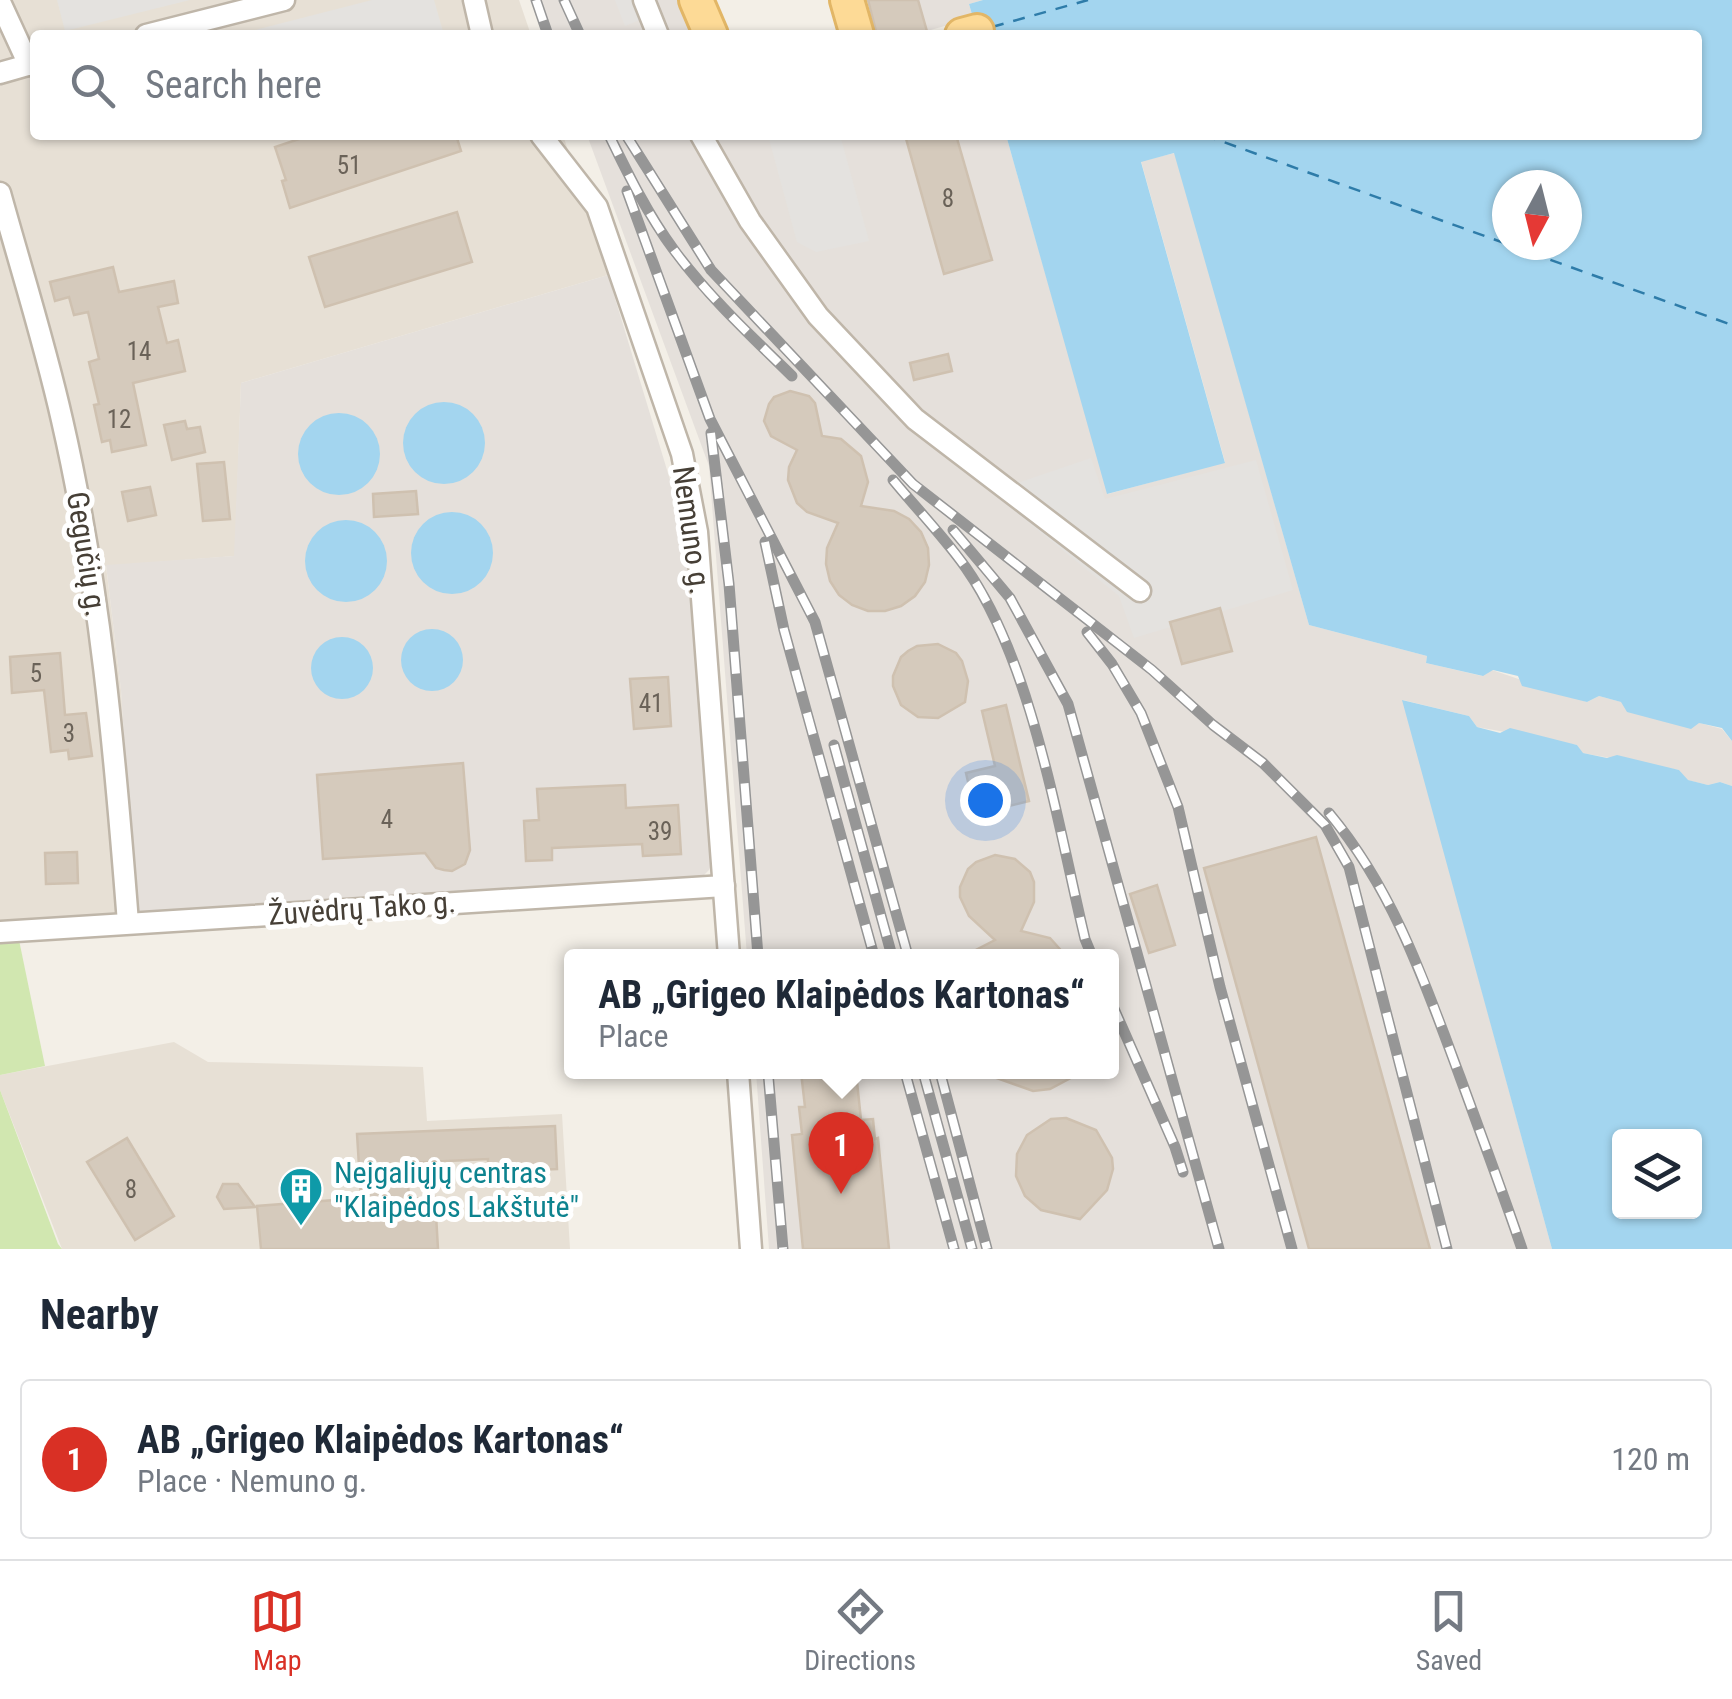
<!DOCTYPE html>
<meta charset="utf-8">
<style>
:root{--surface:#fff;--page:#f6f6f7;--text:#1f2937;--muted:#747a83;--line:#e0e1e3;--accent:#d93025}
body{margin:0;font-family:"Roboto Condensed",sans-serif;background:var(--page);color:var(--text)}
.controls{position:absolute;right:30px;bottom:30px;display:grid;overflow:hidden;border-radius:10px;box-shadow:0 2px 8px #0004}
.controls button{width:90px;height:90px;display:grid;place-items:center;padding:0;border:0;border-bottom:2px solid var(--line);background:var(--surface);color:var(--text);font:50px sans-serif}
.compass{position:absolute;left:1492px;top:170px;width:90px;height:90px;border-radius:50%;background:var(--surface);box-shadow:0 2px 8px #0004;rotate:187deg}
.you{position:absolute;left:985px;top:800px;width:35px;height:35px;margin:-25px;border:8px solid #fff;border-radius:50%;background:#1a73e8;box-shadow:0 0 0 15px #1a73e833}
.badge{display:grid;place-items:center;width:65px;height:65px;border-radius:50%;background:var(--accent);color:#fff;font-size:32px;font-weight:700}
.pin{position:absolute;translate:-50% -82px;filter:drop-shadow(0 2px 5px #0008)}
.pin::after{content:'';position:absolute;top:52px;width:35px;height:30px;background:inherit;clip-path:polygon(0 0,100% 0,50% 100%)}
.popup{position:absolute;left:564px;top:949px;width:555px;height:130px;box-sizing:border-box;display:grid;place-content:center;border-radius:10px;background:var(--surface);filter:drop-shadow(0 2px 8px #0005);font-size:32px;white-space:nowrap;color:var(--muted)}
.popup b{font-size:38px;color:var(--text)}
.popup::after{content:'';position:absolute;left:50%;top:100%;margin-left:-20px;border:20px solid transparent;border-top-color:var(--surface)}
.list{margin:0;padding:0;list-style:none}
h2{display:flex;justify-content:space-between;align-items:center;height:130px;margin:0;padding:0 40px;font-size:42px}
h2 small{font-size:32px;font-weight:400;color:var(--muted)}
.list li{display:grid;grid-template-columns:65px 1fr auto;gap:30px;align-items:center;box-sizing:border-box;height:160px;margin:0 20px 20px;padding:0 20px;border:2px solid var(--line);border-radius:10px}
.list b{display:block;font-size:38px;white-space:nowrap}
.list p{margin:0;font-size:32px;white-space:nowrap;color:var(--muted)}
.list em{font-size:32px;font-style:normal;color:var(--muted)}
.icon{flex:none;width:55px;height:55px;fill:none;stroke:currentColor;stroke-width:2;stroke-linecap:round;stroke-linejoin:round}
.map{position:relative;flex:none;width:1732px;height:1249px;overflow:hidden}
.search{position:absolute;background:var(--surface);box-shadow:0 2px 8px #0004;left:30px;right:30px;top:30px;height:110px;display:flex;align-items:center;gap:25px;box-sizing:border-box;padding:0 35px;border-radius:10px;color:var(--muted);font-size:38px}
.sheet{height:310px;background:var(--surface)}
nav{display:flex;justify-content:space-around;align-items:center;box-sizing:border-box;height:140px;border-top:2px solid var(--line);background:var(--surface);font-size:28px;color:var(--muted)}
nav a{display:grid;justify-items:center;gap:5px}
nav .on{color:var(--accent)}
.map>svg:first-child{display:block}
</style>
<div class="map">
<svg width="1732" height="1249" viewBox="0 0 1732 1249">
<rect width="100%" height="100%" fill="#f3efe7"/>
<!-- residential -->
<g fill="#e7e0d5">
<polygon points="0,0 519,0 531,35 35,35 35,135 563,135 608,275 241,383 235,556 106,566 121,690 135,913 0,921"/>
<polygon points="174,1042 208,1062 423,1067 427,1121 562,1114 570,1249 62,1249 0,1090 0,1075"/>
</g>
<!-- industrial -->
<g fill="#e5e0db">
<polygon points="537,0 684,0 699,35 550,35"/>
<polygon points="881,0 983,0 969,4 973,18 913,35"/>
<polygon points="587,135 1006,135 1108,494 1225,462 1141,161 1175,153 1309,625 1427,656 1426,663 1482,676 1492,670 1587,702 1599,696 1722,729 1732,741 1732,786 1720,782 1708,785 1687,780 1679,770 1582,753 1577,745 1477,727 1469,716 1403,700 1552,1249 769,1249 756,1072 1111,1072 1111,956 747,956 709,466"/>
<polygon points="608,275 677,503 690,560 713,859 709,870 701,878 135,913 121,690 106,565 234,556 241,383"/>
</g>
<!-- green -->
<g fill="#d1e7b0">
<polygon points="19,940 45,1066 0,1075 0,941"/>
<polygon points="0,1090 58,1244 62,1249 0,1249"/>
</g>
<!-- parking -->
<g fill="#e4e2df">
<polygon points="57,0 190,0 65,31"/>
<polygon points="372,0 434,0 444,35 236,35"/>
<polygon points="615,0 634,0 642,19 625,26"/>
<polygon points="768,135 840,135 869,241 816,252 797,242"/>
<polygon points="1091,458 1105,499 1256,460 1293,590 1134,638 1119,596 991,492"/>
</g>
<!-- water -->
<g fill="#a3d5ef" fill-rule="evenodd">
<path d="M983 0H1732V741L1722 728 1699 723 1691 729 1627 712 1621 702 1599 696 1587 702 1522 686 1518 676 1493 670 1483 676 1426 663 1427 656 1309 625 1174 153 1141 162 1225 463 1107 494 1006 135H1697V35H978L969 4ZM1507 185H1567V245H1507Z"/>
<circle cx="444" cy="443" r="41"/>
<circle cx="339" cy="454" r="41"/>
<circle cx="452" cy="553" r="41"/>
<circle cx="346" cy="561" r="41"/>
<circle cx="432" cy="660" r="31"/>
<circle cx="342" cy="668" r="31"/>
<path d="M1402 700 1469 716 1477 727 1500 733 1510 728 1577 745 1583 753 1607 758 1617 755 1679 770 1688 780 1708 785 1720 782 1732 786V1249H1552ZM1694 1136V1212H1620V1136Z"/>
</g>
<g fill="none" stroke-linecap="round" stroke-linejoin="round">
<!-- ferry -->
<g stroke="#2e7ca9" stroke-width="2.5" stroke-dasharray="12 10" stroke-linecap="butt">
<polyline points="992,27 1088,0"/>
<polyline points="1204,135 1507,244"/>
<polyline points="1509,245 1732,325"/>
</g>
</g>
<!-- building -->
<g fill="#d5cabc" stroke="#cfc1b0" stroke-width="2.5">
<polygon points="868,0 918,0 928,35 877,35"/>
<polygon points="311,135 456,135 461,151 290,208 282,181 286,180 275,147"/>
<polygon points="905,135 956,135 992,260 944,274"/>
<polygon points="457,212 472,262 325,307 309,257"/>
<polygon points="113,267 119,292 174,281 178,303 158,307 167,343 178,340 185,371 133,383 146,445 112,452 110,440 102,442 94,405 99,404 89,362 99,359 88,312 74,315 69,297 55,301 50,282"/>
<polygon points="948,354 952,371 914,380 910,363"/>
<polygon points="790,391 809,396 815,403 822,436 841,439 861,456 868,482 861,506 894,511 909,519 921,532 928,548 929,565 925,582 915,596 901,606 885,611 868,611 852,605 839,595 830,581 826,564 827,548 838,523 807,512 797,503 788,480 789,467 797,450 771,436 764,421 769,404 774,397"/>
<polygon points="185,421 187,429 200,427 205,452 172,460 164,425"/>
<polygon points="224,462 230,519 203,521 197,464"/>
<polygon points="150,487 156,515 128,521 122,492"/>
<polygon points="416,491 418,514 374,517 373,494"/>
<polygon points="1220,608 1232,651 1182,664 1170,622"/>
<polygon points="938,644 956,653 962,661 968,681 965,702 938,718 918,717 901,705 893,686 893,676 901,657 908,651 917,646"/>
<polygon points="60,653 65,715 86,713 92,756 69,759 68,750 51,752 44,690 12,693 10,657"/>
<polygon points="668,677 671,726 634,729 630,679"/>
<polygon points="1006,705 1029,801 993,810 989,791 971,795 966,773 995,766 982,711"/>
<polygon points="463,763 470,850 465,864 452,871 444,870 436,868 425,853 323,859 317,775"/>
<polygon points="625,785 626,808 678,805 681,854 643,856 642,844 552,848 552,860 526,861 524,821 539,820 537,789"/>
<polygon points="1316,837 1430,1249 1309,1249 1204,868"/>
<polygon points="77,852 78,883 46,884 45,853"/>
<polygon points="995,855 1015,859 1030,872 1034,882 1034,902 1021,931 1050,938 1066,956 964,956 995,940 969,916 960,897 960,887 968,869 976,862"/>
<polygon points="1157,885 1175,945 1149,953 1130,894"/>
<polygon points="801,1072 856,1072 861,1120 873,1119 875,1139 878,1138 889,1249 803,1249 792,1135 802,1134 799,1107 805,1107"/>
<polygon points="980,1072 1082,1072 1050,1089 1033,1091"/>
<polygon points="1066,1118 1096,1130 1112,1158 1113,1169 1107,1190 1080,1219 1041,1210 1025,1196 1016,1176 1017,1154 1027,1135 1051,1119"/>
<polygon points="555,1126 557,1169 488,1172 488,1159 407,1163 409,1199 435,1197 438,1249 261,1249 257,1206 361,1198 357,1134"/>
<polygon points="127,1138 174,1216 135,1240 87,1162"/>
<polygon points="223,1184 238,1184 255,1207 224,1209 217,1197"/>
</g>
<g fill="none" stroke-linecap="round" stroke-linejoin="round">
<defs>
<g id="minor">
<polyline points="474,0 482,35"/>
<polyline points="644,0 658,35"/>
<polyline points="0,2 29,65"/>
<polyline points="146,35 284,0"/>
<polyline points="0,73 35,63"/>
<polyline points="541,135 597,207 682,454 697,532 729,956"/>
<polyline points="701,135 750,221 818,316 915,419 1140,591"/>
<path d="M0 193C21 269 45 344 62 420 100 585 115 754 128 923"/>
<polyline points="0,932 724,886"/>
<polyline points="738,1072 751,1249"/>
</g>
<g id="primary">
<polyline points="696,0 711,35"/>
<polyline points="847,0 857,35"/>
<polyline points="962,35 977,31"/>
</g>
</defs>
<!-- minor casing -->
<use href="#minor" stroke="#bfb6a9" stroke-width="25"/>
<!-- primary casing -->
<use href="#primary" stroke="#e2b666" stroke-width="38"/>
<!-- minor -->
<use href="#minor" stroke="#fff" stroke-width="20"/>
<!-- primary -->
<use href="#primary" stroke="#fdda96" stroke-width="32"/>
<defs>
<g id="rail">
<polyline points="536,0 548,35"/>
<polyline points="564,0 580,35"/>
<path d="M609 135C628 174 648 215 674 250 708 296 751 336 792 376"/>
<polyline points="626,135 711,270 913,484 1152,670 1213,725 1263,763 1325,825 1349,867 1447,1249"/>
<polyline points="627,191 710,419 815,622 908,956"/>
<polyline points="711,433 729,584 758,956"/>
<path d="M893 480C917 509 944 537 966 568 1032 662 1058 826 1085 939L1092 956"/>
<polyline points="953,530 1010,598 1068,704 1219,1249"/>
<polyline points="765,542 784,630 874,956"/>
<polyline points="1087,632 1112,664 1141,713 1178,807 1220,987 1292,1249"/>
<polyline points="834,745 892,956"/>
<path d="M1329 813C1394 891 1425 983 1460 1077 1481 1134 1502 1191 1522 1249"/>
<polyline points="1111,1002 1175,1147 1183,1172"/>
<polyline points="768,1072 783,1249"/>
<polyline points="905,1072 954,1249"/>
<polyline points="923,1072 972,1249"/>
<polyline points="940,1072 987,1249"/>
</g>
</defs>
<!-- rail casing -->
<use href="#rail" stroke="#969696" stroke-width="11"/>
<!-- rail -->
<use href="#rail" stroke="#fff" stroke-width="8" stroke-dasharray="22" stroke-linecap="butt"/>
</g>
<!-- icons -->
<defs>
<symbol id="building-pin" viewBox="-11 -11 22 30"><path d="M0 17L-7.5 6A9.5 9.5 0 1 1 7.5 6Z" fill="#0f9aa8" stroke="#fff"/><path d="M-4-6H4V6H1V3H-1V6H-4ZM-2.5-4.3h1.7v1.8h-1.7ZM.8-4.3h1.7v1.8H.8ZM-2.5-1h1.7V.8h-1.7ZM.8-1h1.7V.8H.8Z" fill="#fff"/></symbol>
</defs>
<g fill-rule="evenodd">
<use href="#building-pin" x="276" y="1164" width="50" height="68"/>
</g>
<g text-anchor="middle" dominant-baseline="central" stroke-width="10" stroke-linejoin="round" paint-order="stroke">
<!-- number labels -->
<g font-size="25" fill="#6a6258">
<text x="349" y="165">51</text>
<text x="948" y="198">8</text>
<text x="139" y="351">14</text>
<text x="119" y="419">12</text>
<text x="36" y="673">5</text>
<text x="651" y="703">41</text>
<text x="69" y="733">3</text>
<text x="387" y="819">4</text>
<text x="660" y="831">39</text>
<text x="131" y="1189">8</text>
</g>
<!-- street labels -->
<g font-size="30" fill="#463f36" stroke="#fff">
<text transform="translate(692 530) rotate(82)">Nemuno g.</text>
<text transform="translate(87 554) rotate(81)">Gegučių g.</text>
<text transform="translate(362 908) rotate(-4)">Žuvėdrų Tako g.</text>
</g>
<!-- culture labels -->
<g font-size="30" fill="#0d838f" stroke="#fff" text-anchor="start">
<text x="334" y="1172">Neįgaliųjų centras<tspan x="334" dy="34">"Klaipėdos Lakštutė"</tspan></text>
</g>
</g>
</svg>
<div class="controls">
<button><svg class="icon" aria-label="layers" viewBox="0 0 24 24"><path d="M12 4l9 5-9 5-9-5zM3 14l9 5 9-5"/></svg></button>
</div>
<svg class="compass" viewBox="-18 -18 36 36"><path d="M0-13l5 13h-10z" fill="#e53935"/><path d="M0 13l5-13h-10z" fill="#747a83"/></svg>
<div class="you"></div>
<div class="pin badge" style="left:841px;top:1194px">1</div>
<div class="popup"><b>AB „Grigeo Klaipėdos Kartonas“</b>Place</div>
<div class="search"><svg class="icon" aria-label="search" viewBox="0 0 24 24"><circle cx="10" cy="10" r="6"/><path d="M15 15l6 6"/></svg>Search here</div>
</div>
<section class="sheet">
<h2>Nearby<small></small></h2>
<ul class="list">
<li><span class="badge">1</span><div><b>AB „Grigeo Klaipėdos Kartonas“</b><p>Place · Nemuno g.</p></div><em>120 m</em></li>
</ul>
</section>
<nav>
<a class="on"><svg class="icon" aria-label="map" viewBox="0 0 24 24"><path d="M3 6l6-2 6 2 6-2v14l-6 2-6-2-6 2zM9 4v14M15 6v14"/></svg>Map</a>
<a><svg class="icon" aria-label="directions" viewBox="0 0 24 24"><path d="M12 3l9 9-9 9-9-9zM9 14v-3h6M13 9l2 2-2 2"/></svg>Directions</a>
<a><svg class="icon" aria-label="saved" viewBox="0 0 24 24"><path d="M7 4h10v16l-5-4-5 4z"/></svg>Saved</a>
</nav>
